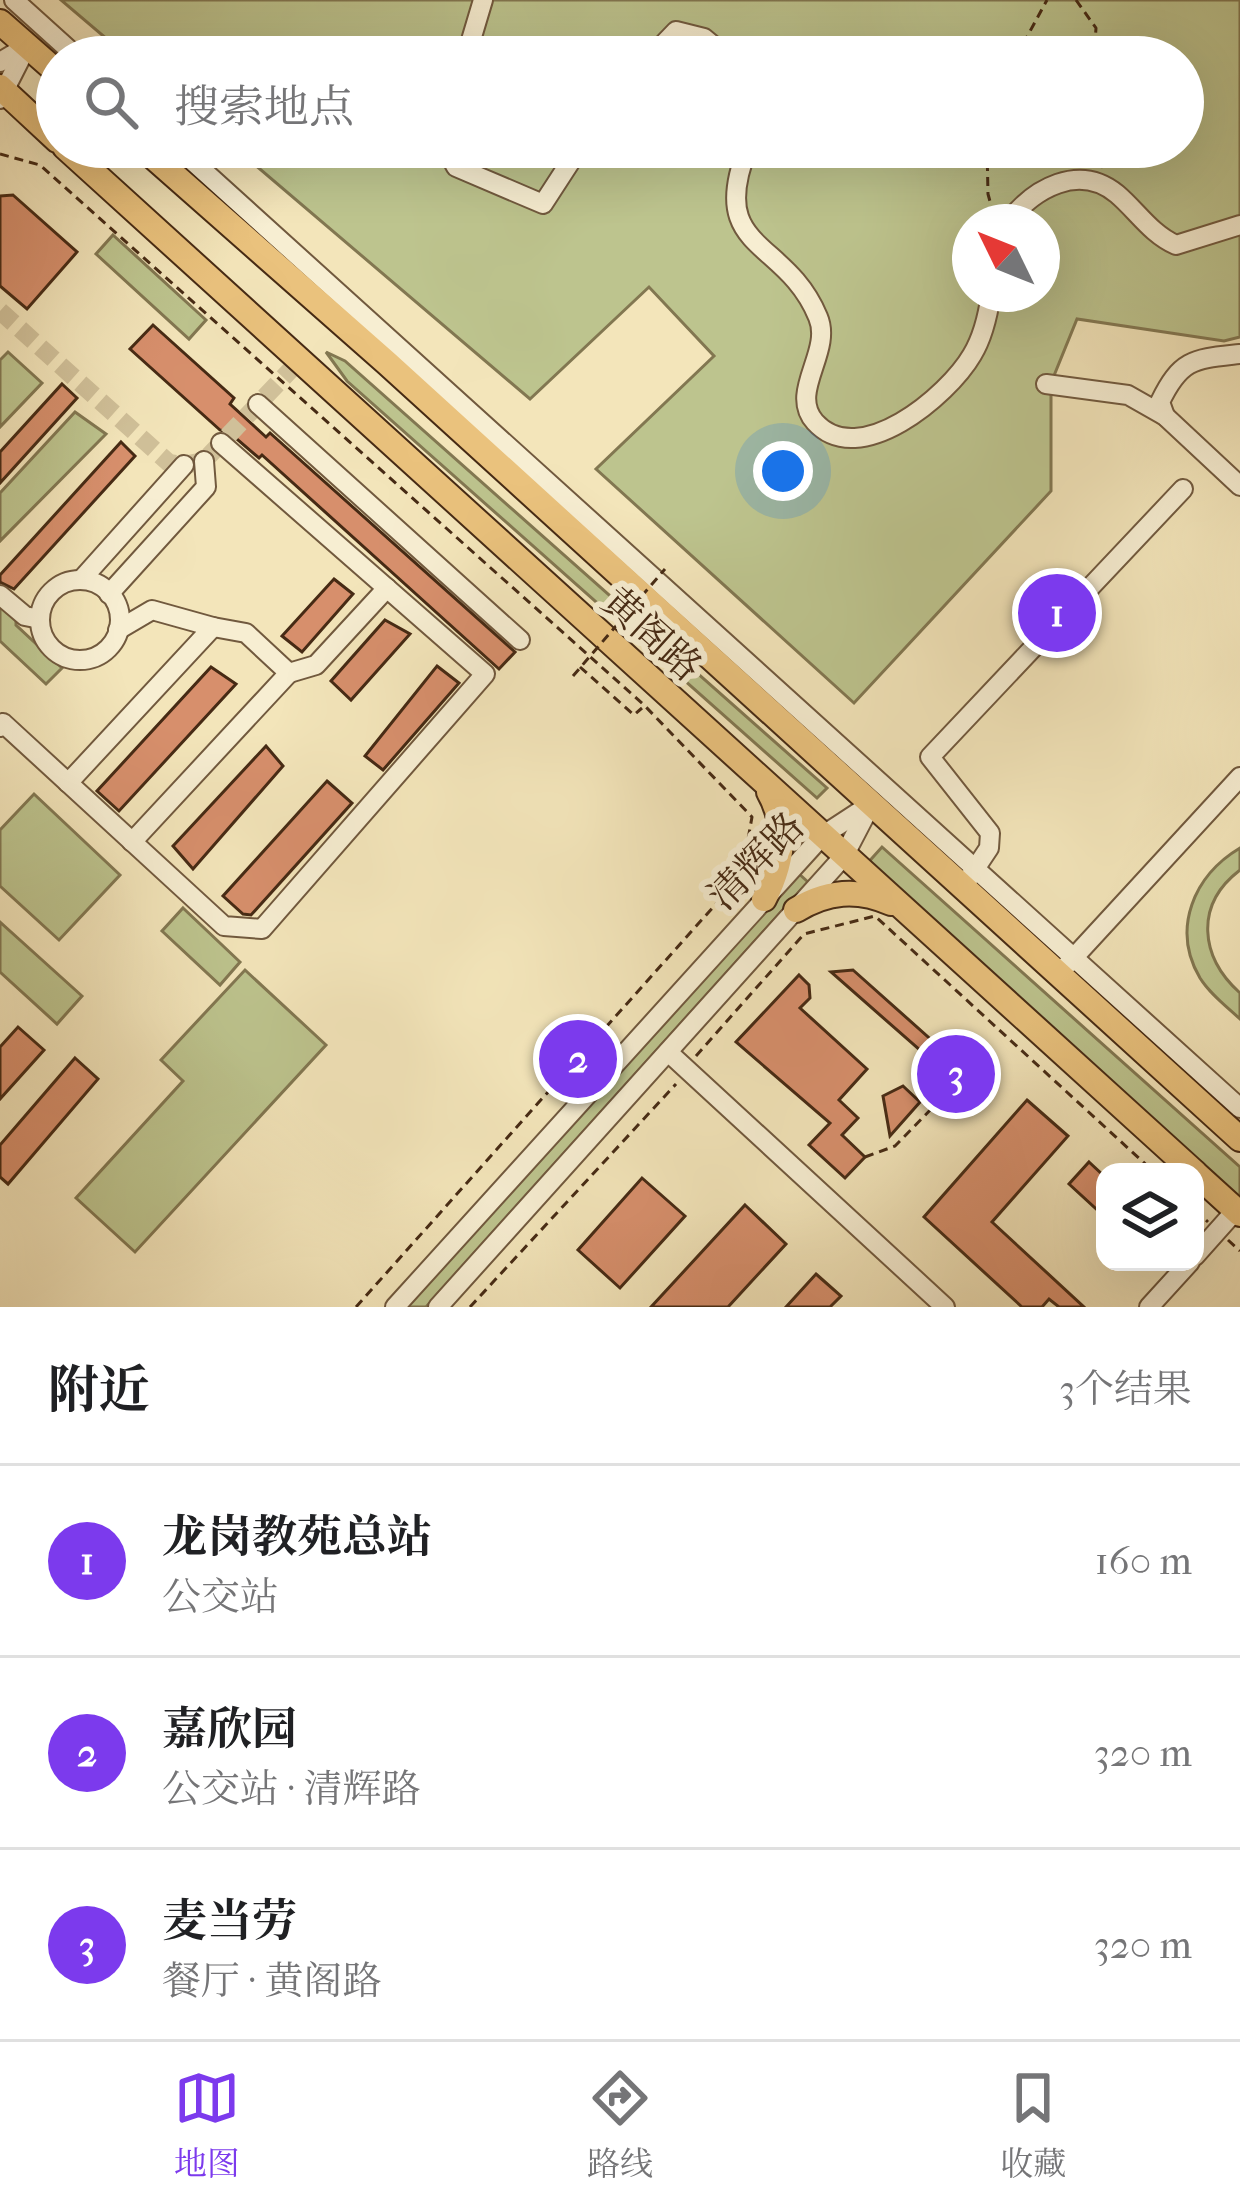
<!DOCTYPE html>
<html lang="zh">
<meta charset="utf-8">
<style>
:root{--surface:#fff;--page:#f6f6f6;--text:#202124;--muted:#757577;--line:#e0e0e0;--accent:#7c3aed}
body{margin:0;font-family:"IM FELL French Canon","Noto Serif SC",serif;background:var(--page);color:var(--text)}
.controls{position:absolute;right:36px;bottom:36px;display:grid;overflow:hidden;border-radius:24px;box-shadow:0 12px 48px #0002}
.controls button{width:108px;height:108px;display:grid;place-items:center;padding:0;border:0;border-bottom:3px solid var(--line);background:var(--surface);color:var(--text);font:60px sans-serif}
.compass{position:absolute;left:952px;top:204px;width:108px;height:108px;border-radius:50%;background:var(--surface);box-shadow:0 12px 48px #0002;rotate:313deg}
.you{position:absolute;left:783px;top:471px;width:42px;height:42px;margin:-30px;border:9px solid #fff;border-radius:50%;background:#1a73e8;box-shadow:0 0 0 18px #1a73e833}
.badge{display:grid;place-items:center;width:78px;height:78px;border-radius:50%;background:var(--accent);color:#fff;font-size:39px;font-weight:700}
.pin{position:absolute;translate:-50% -50%;border:6px solid #fff;box-shadow:0 3px 12px #0006}
.list{margin:0;padding:0;list-style:none}
h2{display:flex;justify-content:space-between;align-items:center;height:156px;margin:0;padding:0 48px;font-size:51px}
h2 small{font-size:39px;font-weight:400;color:var(--muted)}
.list li{display:grid;grid-template-columns:78px 1fr auto;gap:36px;align-items:center;box-sizing:border-box;height:192px;padding:0 48px;border-top:3px solid var(--line)}
.list b{display:block;font-size:45px;white-space:nowrap}
.list p{margin:0;font-size:39px;white-space:nowrap;color:var(--muted)}
.list em{font-size:39px;font-style:normal;color:var(--muted)}
.icon{flex:none;width:66px;height:66px;fill:none;stroke:currentColor;stroke-width:2;stroke-linecap:round;stroke-linejoin:round}
.map{position:relative;flex:none;width:1240px;height:1307px;overflow:hidden}
.search{position:absolute;background:var(--surface);box-shadow:0 12px 48px #0002;left:36px;right:36px;top:36px;height:132px;display:flex;align-items:center;gap:30px;box-sizing:border-box;padding:0 42px;border-radius:66px;color:var(--muted);font-size:45px}
.sheet{height:732px;background:var(--surface)}
nav{display:flex;justify-content:space-around;align-items:center;box-sizing:border-box;height:168px;border-top:3px solid var(--line);background:var(--surface);font-size:33px;color:var(--muted)}
nav a{display:grid;justify-items:center;gap:6px}
nav .on{color:var(--accent)}
.map>svg:first-child{display:block}
</style>
<div class="map">
<svg width="1240" height="1307" viewBox="0 0 1240 1307">
<rect width="100%" height="100%" fill="#f3e5ba"/>
<filter id="stains"><feTurbulence type="fractalNoise" baseFrequency=".00167" numOctaves="4"/><feColorMatrix values="0 0 0 0 .2 0 0 0 0 .09 0 0 0 0 .02 0 0 0 .5 -.17"/></filter>
<radialGradient id="worn" r=".72"><stop offset=".6" stop-color="#630" stop-opacity="0"/><stop offset="1" stop-color="#630" stop-opacity=".3"/></radialGradient>
<!-- green -->
<g fill="#bdc48e" stroke="#827751" stroke-width="3" fill-rule="evenodd">
<path d="M61 0H1240V337L1224 341 1077 319 1051 383V491L854 703 596 469 714 356 649 287 530 399 234 147H1183V57H128ZM970 222H1042V294H970Z"/>
<polygon points="113,235 206,320 189,339 96,254"/>
<polygon points="8,352 42,383 0,427 0,360"/>
<polygon points="326,352 345,361 827,788 817,798 347,381"/>
<polygon points="75,412 106,434 0,541 0,493"/>
<polygon points="0,591 16,606 16,625 62,668 46,684 0,641"/>
<polygon points="34,794 120,875 59,940 0,886 0,830"/>
<polygon points="882,847 1240,1167 1240,1201 865,866"/>
<path d="M1240 848V870C1194 905 1200 957 1240 993V1019C1226 1006 1210 994 1200 978 1171 929 1194 875 1240 848Z"/>
<polygon points="797,872 808,882 426,1307 406,1307"/>
<polygon points="183,908 240,962 220,985 162,931"/>
<polygon points="0,922 82,996 57,1024 0,972"/>
<polygon points="245,970 326,1045 135,1252 76,1198 183,1081 161,1060"/>
</g>
<!-- building -->
<g fill="#d78f6c" stroke="#462a14" stroke-width="3">
<polygon points="13,195 77,252 27,309 0,286 0,196"/>
<polygon points="153,325 234,398 230,404 266,437 270,433 515,652 499,669 262,455 259,458 230,433 220,430 130,349"/>
<polygon points="62,384 77,398 0,483 0,452"/>
<polygon points="121,442 135,456 14,589 0,582 0,575"/>
<polygon points="334,579 353,594 302,652 282,636"/>
<polygon points="385,620 410,634 351,700 331,681"/>
<polygon points="437,666 459,683 383,770 365,756"/>
<polygon points="211,667 236,684 119,811 97,791"/>
<polygon points="266,746 283,766 193,869 173,846"/>
<polygon points="327,781 352,803 251,915 243,914 223,896"/>
<polygon points="853,970 964,1069 954,1080 831,972"/>
<polygon points="799,975 809,985 810,998 800,1008 867,1069 839,1100 858,1118 842,1135 865,1157 845,1178 809,1145 830,1123 736,1042"/>
<polygon points="18,1027 44,1050 0,1099 0,1047"/>
<polygon points="75,1058 98,1079 8,1184 0,1177 0,1145"/>
<polygon points="903,1086 920,1102 890,1136 883,1096"/>
<polygon points="1027,1100 1068,1136 992,1222 1084,1307 1059,1307 1049,1299 1042,1307 1022,1307 924,1217"/>
<polygon points="1089,1162 1105,1177 1105,1217 1069,1184"/>
<polygon points="642,1178 685,1216 620,1288 578,1250"/>
<polygon points="745,1205 786,1244 728,1307 651,1307"/>
<polygon points="816,1274 841,1296 830,1307 786,1307"/>
</g>
<g fill="none" stroke-linecap="round" stroke-linejoin="round">
<!-- minor-tunnel -->
<polyline stroke="#d0c099" stroke-width="18" stroke-dasharray="18 9" stroke-linecap="butt" points="0,311 169,463 184,465 204,461 298,362"/>
<defs>
<g id="minor">
<polyline points="14,0 77,57"/>
<polyline points="466,57 483,0"/>
<polyline points="651,57 676,31 704,38 727,57"/>
<polyline points="0,62 27,46"/>
<polyline points="0,99 27,46"/>
<polyline points="177,147 1240,1108"/>
<polyline points="445,147 456,167 543,204 580,147"/>
<path d="M748 147C706 252 785 237 818 317 833 352 788 392 815 422 859 471 948 396 972 355 983 337 988 315 991 294"/>
<path d="M1008 222C1034 188 1079 163 1117 194 1137 211 1151 234 1176 245L1240 225"/>
<polyline points="1046,384 1128,395 1165,416 1240,486"/>
<polyline points="258,404 520,640"/>
<path d="M1165 416 1160 402C1181 358 1195 359 1240 354"/>
<polyline points="81,580 184,465"/>
<circle cx="80" cy="620" r="40"/>
<polyline points="109,594 206,487 204,461"/>
<polyline points="0,595 25,616 40,619"/>
<polyline points="289,673 316,665 387,588"/>
<polyline points="0,727 3,723 224,926 262,929 485,674 221,443"/>
<polyline points="68,783 213,627 152,610 118,630"/>
<polyline points="132,842 289,673 246,633 213,627"/>
<polyline points="969,878 989,848 990,833 930,757 1183,489"/>
<polyline points="1066,966 1240,777"/>
<polyline points="668,1052 945,1307"/>
<polyline points="1195,1256 1236,1210"/>
<polyline points="395,1307 822,836 871,804"/>
<polyline points="438,1307 844,856 869,808"/>
<polyline points="1149,1307 1190,1262"/>
</g>
<g id="major">
<polyline points="0,22 57,72"/>
<polyline points="0,87 57,140"/>
<polyline points="65,147 1194,1172"/>
<polyline points="142,147 387,363 1240,1139"/>
<path d="M764 899C782 864 789 827 769 792"/>
<path d="M796 910C827 891 857 888 891 903"/>
<polyline points="1195,1173 1240,1214"/>
</g>
</defs>
<!-- minor casing -->
<use href="#minor" stroke="#71593e" stroke-width="22"/>
<!-- major casing -->
<use href="#major" stroke="#462a14" stroke-width="28"/>
<!-- path -->
<g stroke="#462a14" stroke-width="3" stroke-dasharray="9 6" stroke-linecap="butt">
<polyline points="1076,0 1096,28 1094,57"/>
<polyline points="1016,57 1047,0"/>
<polyline points="987,147 988,194 994,216"/>
<polyline points="1098,147 1103,168"/>
<polyline points="0,154 40,165 644,705 752,817 745,856 732,886 356,1307"/>
<polyline points="580,667 634,715 642,708"/>
<polyline points="696,1056 804,934 875,916 1154,1172"/>
<polyline points="865,1157 895,1146 942,1098 941,1069"/>
<polyline points="1195,1210 1208,1222"/>
<polyline points="1228,1240 1240,1251"/>
<polyline points="470,1307 676,1084"/>
</g>
<!-- minor -->
<use href="#minor" stroke="#f7eed2" stroke-width="18"/>
<!-- major -->
<use href="#major" stroke="#eac27d" stroke-width="24"/>
<!-- path-bridge -->
<polyline stroke="#462a14" stroke-width="3" stroke-dasharray="9 6" stroke-linecap="butt" points="573,676 665,569"/>
</g>
<g text-anchor="middle" dominant-baseline="central" stroke-width="12" stroke-linejoin="round" paint-order="stroke">
<!-- street labels -->
<g font-size="39" fill="#462a14" stroke="#f7eed2">
<text transform="translate(652 634) rotate(42)">黄阁路</text>
<text transform="translate(756 861) rotate(-46)">清辉路</text>
</g>
</g>
<rect width="100%" height="100%" filter="url(#stains)"/>
<rect width="100%" height="100%" fill="url(#worn)"/>
</svg>
<div class="controls">
<button><svg class="icon" aria-label="layers" viewBox="0 0 24 24"><path d="M12 4l9 5-9 5-9-5zM3 14l9 5 9-5"/></svg></button>
</div>
<svg class="compass" viewBox="-18 -18 36 36"><path d="M0-13l5 13h-10z" fill="#e53935"/><path d="M0 13l5-13h-10z" fill="#757577"/></svg>
<div class="you"></div>
<div class="pin badge" style="left:1057px;top:613px">1</div>
<div class="pin badge" style="left:578px;top:1059px">2</div>
<div class="pin badge" style="left:956px;top:1074px">3</div>
<div class="search"><svg class="icon" aria-label="search" viewBox="0 0 24 24"><circle cx="10" cy="10" r="6"/><path d="M15 15l6 6"/></svg>搜索地点</div>
</div>
<section class="sheet">
<h2>附近<small>3个结果</small></h2>
<ul class="list">
<li><span class="badge">1</span><div><b>龙岗教苑总站</b><p>公交站</p></div><em>160 m</em></li>
<li><span class="badge">2</span><div><b>嘉欣园</b><p>公交站 · 清辉路</p></div><em>320 m</em></li>
<li><span class="badge">3</span><div><b>麦当劳</b><p>餐厅 · 黄阁路</p></div><em>320 m</em></li>
</ul>
</section>
<nav>
<a class="on"><svg class="icon" aria-label="map" viewBox="0 0 24 24"><path d="M3 6l6-2 6 2 6-2v14l-6 2-6-2-6 2zM9 4v14M15 6v14"/></svg>地图</a>
<a><svg class="icon" aria-label="directions" viewBox="0 0 24 24"><path d="M12 3l9 9-9 9-9-9zM9 14v-3h6M13 9l2 2-2 2"/></svg>路线</a>
<a><svg class="icon" aria-label="saved" viewBox="0 0 24 24"><path d="M7 4h10v16l-5-4-5 4z"/></svg>收藏</a>
</nav>
